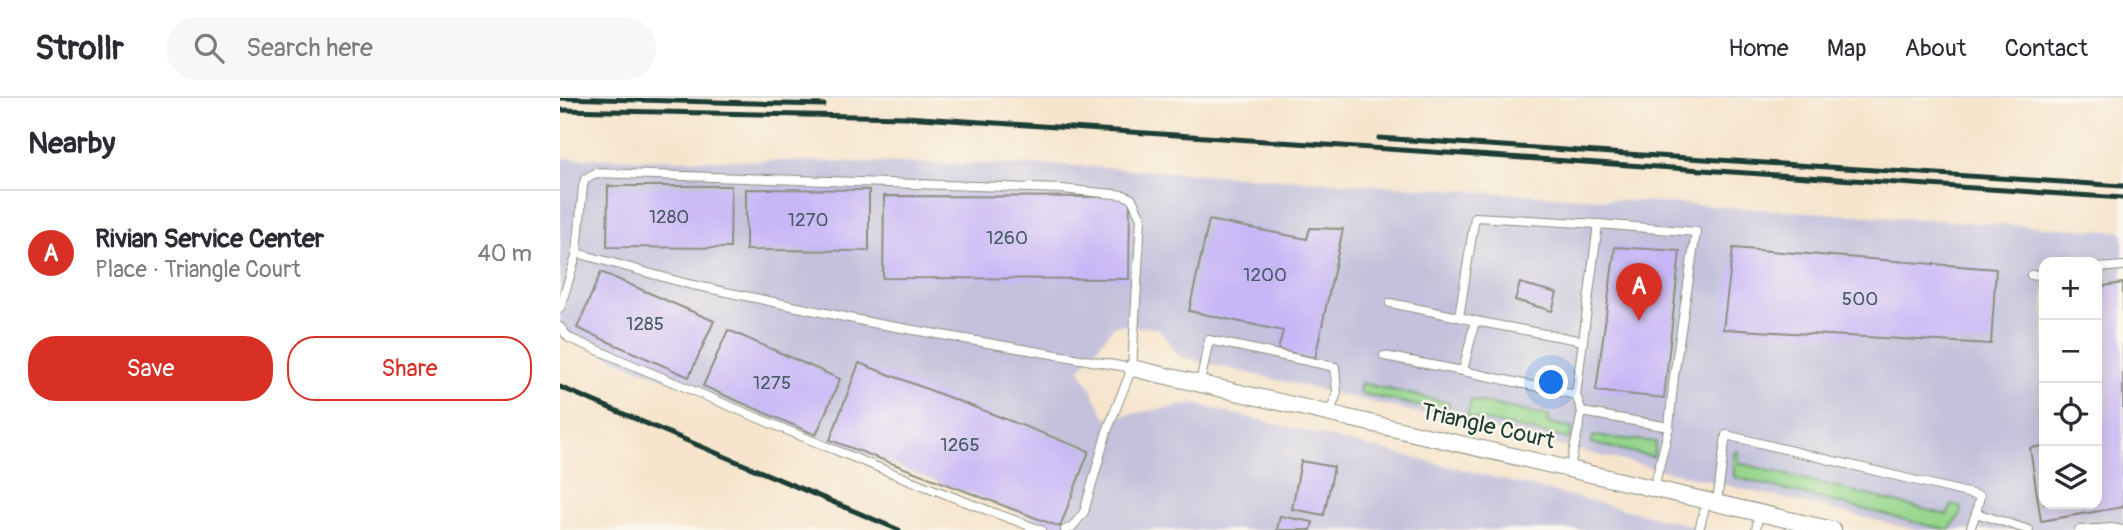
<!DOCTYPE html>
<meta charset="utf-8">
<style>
:root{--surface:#fff;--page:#f7f7f7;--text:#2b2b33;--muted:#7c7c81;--line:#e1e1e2;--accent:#d93025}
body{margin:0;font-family:Pangolin,sans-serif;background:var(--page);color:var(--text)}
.controls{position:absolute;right:21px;bottom:21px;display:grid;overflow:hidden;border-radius:14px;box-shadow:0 4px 18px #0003}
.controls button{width:63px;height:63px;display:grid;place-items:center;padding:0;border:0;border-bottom:2px solid var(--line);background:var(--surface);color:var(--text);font:35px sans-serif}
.you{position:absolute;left:992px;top:285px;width:24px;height:24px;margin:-18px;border:5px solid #fff;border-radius:50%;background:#1a73e8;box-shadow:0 0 0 10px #1a73e833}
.badge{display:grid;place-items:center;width:46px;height:46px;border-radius:50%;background:var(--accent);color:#fff;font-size:23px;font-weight:700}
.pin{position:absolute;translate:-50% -58px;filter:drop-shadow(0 2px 4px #0008)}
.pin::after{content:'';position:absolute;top:37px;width:24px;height:21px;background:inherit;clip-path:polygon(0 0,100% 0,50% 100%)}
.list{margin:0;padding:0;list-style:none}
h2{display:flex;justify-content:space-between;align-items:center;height:91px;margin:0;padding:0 28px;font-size:30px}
h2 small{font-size:23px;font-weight:400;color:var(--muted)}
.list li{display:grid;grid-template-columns:46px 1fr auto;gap:21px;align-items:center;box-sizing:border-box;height:126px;padding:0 28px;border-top:2px solid var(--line)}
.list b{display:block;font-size:26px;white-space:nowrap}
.list p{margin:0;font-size:23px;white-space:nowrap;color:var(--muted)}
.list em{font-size:23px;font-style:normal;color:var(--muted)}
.actions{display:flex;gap:14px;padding:21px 28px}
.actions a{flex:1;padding:16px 0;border:2px solid var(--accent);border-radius:28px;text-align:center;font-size:24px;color:var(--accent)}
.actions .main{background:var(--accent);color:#fff}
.icon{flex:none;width:38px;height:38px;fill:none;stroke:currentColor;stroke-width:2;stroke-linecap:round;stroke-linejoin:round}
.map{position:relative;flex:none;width:1563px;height:432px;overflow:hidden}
header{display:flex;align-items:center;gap:42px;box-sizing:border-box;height:98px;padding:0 35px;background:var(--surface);border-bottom:2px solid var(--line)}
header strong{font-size:33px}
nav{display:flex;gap:38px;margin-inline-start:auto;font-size:24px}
.search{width:490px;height:63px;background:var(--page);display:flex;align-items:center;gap:18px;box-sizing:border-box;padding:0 24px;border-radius:38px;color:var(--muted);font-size:26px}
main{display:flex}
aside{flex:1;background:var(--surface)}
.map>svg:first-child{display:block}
</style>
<header>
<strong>Strollr</strong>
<div class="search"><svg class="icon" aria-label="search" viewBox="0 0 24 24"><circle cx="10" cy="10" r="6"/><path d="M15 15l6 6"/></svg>Search here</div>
<nav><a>Home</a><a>Map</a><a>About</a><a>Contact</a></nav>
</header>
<main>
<aside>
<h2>Nearby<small></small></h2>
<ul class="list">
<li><span class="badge">A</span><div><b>Rivian Service Center</b><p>Place · Triangle Court</p></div><em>40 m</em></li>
</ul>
<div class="actions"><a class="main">Save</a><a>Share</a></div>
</aside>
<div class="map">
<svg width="1563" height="432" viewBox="0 0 1563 432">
<rect width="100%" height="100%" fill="#fbf7ec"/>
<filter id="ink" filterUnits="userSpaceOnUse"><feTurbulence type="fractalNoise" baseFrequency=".0143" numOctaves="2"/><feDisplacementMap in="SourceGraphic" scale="14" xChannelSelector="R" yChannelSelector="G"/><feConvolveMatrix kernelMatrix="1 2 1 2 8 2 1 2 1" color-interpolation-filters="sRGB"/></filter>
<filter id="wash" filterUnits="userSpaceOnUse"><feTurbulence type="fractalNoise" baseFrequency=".00686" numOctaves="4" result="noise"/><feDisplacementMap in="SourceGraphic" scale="28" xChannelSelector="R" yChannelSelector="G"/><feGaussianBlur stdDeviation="1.57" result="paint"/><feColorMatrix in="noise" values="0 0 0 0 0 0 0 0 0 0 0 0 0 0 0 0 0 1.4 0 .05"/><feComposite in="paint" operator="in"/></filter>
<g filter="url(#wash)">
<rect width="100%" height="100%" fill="#f6e4cc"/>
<!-- industrial -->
<path fill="#c3c1db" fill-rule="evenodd" d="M0 60 501 67 1563 134V432H1358L620 259 598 230 555 227 520 271 546 320 634 306 1149 432H504L67 266 0 234ZM1484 164H1537V406H1484Z"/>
<!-- green -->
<g fill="#95d58c" stroke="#5a8960" stroke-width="2">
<polygon points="801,285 889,305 886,314 799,295"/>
<polygon points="911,302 989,318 988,325 1012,330 1010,341 907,319"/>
<polygon points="1033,338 1096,344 1093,359 1031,345"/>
<polygon points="1176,353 1179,354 1179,365 1387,417 1392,407 1401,409 1401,416 1389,432 1386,432 1174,379 1174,356"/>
</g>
<g id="blocks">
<!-- building -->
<g fill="#c8b7f7">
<polygon points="48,88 171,88 170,150 47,149"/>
<polygon points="186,91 309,92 309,153 186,152"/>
<polygon points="324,98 570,99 569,181 323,180"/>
<polygon points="649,122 747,141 750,130 783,131 755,260 718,252 723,233 629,213"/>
<polygon points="1055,149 1120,153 1104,300 1036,293"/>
<polygon points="1173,150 1436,171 1431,246 1163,231"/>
<polygon points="41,174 154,223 129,279 17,230"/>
<polygon points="960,185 997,195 992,213 955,202"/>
<polygon points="1563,185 1563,409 1481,423 1470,350 1484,348 1484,406 1537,406 1537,189"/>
<polygon points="168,232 280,281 256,337 143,288"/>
<polygon points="299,265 529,353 500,429 270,342"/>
<polygon points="741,363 774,369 764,417 732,411"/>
<polygon points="720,418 753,424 751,432 717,432"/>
</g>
</g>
</g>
<g filter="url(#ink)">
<use href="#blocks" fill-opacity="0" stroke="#8a9080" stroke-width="2"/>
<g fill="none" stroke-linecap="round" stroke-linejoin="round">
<defs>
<g id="service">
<polyline points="17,155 128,186 313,225 572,270"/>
<polyline points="1537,170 1563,168"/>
<polyline points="1471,177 1484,176"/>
<polyline points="830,205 899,219"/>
<polyline points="0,210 17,155 23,88 25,81 35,75 502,91 564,97 572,101 581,120 572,270 547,333 524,414 512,429 505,432"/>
<polyline points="915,223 1023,243"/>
<path d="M0 229 9 240C165 306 321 374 481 432"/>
<polyline points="824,258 903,273"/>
<polyline points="640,285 649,242 775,269 777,295 770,314"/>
<polyline points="1016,297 903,273 915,223 899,219 915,119 1038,126"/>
<polyline points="1022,314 1109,329"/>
<polyline points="1010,370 1022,314 1016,297 1038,126 1136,134 1114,278 1109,329 1094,390"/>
<polyline points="1157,404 1166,337 1420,398 1416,415"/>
<polyline points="1139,432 1147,402"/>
<polyline points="1196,432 1199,414"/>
<polyline points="1410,432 1416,415 1469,432"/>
<polyline points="1519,432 1552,430 1563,432"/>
</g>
<polyline id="minor" points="572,270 1273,432"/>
</defs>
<!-- service casing -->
<use href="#service" stroke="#8a9080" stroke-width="10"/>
<!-- minor casing -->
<use href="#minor" stroke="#8a9080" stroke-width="18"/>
<!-- service -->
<use href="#service" stroke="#fff" stroke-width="8"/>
<!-- minor -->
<use href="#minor" stroke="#fff" stroke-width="16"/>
<!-- rail -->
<g stroke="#1f3d34" stroke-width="5">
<polyline points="0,0 264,7"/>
<polyline points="0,12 346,19 1563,100"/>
<polyline points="819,40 1563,88"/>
<polyline points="0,289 339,432"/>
</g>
</g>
</g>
<g text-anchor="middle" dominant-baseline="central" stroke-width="5" stroke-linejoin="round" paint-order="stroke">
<!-- number labels -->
<g font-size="19" fill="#495c65">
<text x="109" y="119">1280</text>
<text x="248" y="122">1270</text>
<text x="447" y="140">1260</text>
<text x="705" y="177">1200</text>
<text x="1300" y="201">500</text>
<text x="85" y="226">1285</text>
<text x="212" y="285">1275</text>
<text x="400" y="347">1265</text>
</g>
<!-- street labels -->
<g font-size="23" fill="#1f3d34" stroke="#fbf7ec">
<text transform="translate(928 328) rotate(13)">Triangle Court</text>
</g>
</g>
</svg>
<div class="controls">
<button>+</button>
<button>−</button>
<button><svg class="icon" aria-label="locate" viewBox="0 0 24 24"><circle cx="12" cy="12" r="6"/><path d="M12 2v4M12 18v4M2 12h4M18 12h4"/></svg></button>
<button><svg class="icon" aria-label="layers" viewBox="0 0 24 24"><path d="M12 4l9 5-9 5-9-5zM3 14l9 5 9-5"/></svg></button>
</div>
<div class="you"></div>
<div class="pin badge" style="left:1079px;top:223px">A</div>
</div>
</main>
